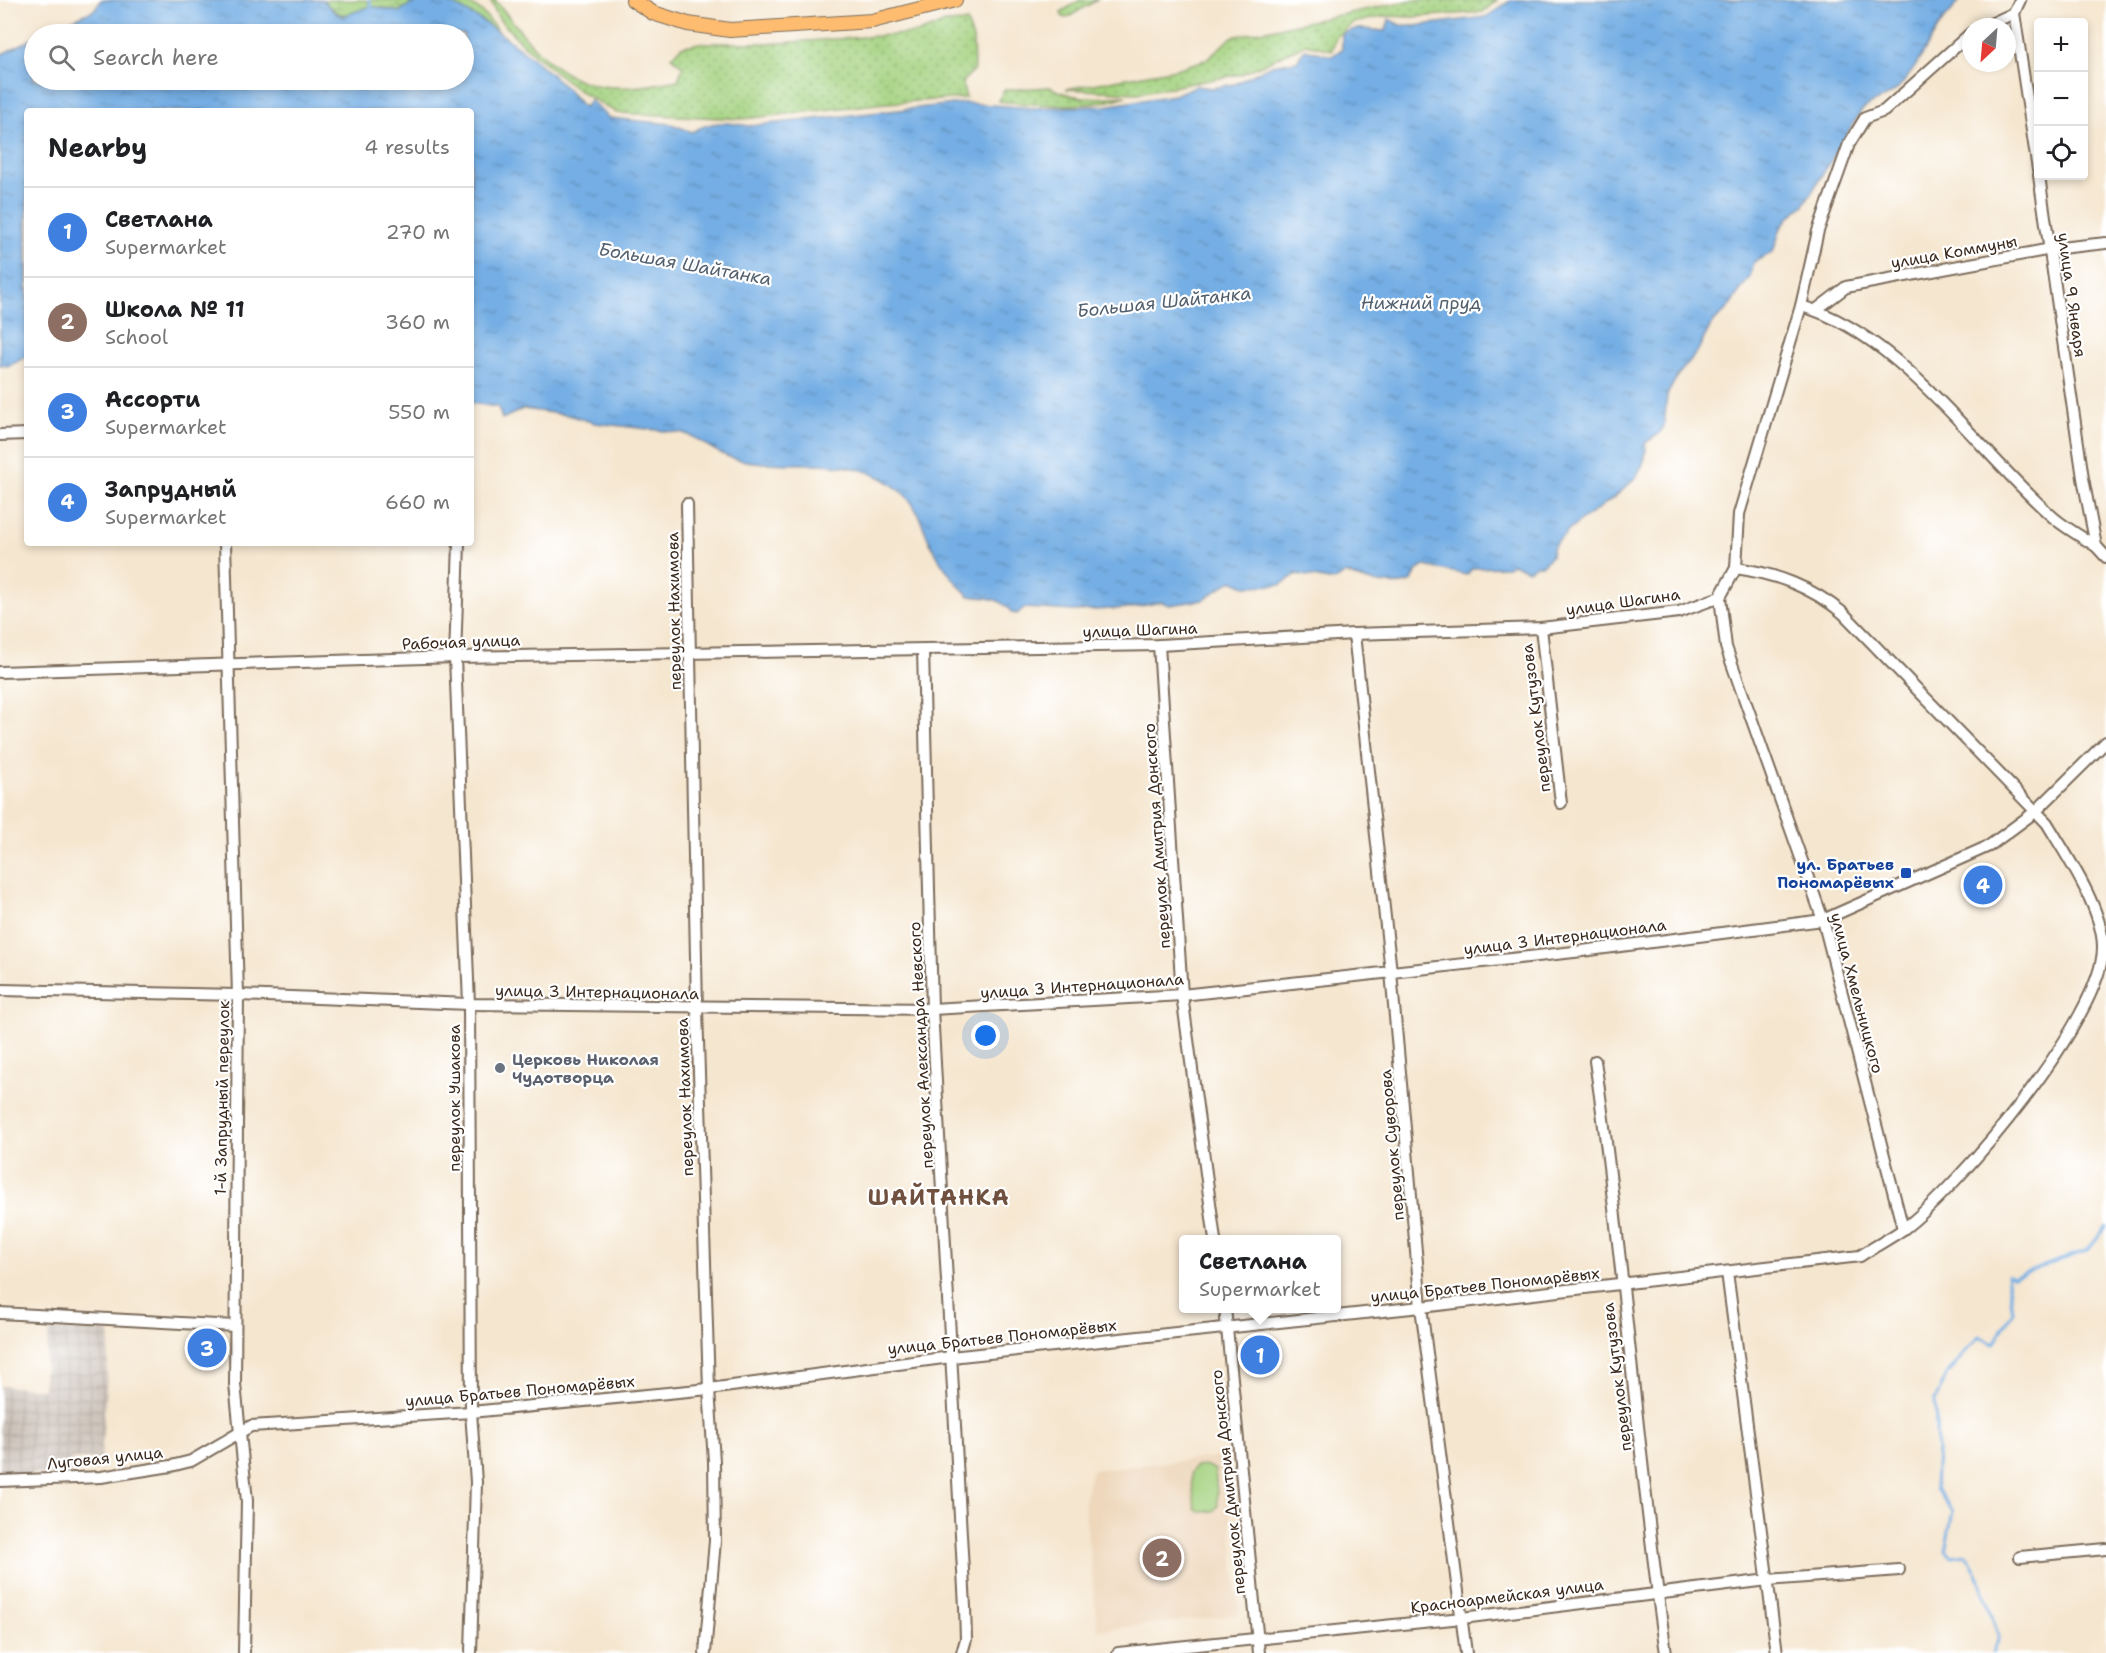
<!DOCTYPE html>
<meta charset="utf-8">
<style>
:root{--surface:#fff;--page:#f6f6f6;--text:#202124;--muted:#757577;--line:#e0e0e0;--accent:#ea580c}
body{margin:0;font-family:"Shantell Sans",sans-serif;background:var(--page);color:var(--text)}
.controls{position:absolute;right:18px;top:18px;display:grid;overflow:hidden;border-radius:6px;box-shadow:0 3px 9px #0003}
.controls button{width:54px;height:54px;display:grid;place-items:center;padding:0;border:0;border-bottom:2px solid var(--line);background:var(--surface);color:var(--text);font:30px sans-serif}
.compass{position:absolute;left:1962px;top:18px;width:54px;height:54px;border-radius:50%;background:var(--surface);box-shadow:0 3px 9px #0003;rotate:206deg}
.you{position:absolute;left:986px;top:1036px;width:21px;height:21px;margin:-15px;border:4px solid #fff;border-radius:50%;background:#1a73e8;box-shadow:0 0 0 9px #1a73e833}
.badge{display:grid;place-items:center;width:39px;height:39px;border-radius:50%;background:var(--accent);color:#fff;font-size:20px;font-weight:700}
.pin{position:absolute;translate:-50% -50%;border:3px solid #fff;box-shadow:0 2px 6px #0006}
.popup{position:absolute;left:1179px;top:1235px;width:162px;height:78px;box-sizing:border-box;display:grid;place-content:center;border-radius:6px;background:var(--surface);filter:drop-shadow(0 2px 4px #0005);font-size:20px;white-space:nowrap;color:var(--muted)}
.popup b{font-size:22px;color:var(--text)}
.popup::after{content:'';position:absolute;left:50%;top:100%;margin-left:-12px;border:12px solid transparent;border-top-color:var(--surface)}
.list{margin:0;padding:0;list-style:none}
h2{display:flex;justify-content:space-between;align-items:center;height:78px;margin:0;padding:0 24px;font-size:26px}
h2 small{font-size:20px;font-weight:400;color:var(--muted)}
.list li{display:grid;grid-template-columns:39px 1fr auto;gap:18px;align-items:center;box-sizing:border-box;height:90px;padding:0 24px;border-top:2px solid var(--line)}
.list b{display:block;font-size:22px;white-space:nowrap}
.list p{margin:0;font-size:20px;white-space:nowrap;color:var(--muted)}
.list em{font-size:20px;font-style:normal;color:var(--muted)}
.icon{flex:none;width:33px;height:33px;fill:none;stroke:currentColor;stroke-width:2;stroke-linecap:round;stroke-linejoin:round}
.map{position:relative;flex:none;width:2106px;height:1653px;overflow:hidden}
.search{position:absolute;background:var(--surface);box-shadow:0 3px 9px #0003;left:24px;top:24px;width:450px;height:66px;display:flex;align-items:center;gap:15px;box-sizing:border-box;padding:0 21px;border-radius:33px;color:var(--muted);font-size:22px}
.panel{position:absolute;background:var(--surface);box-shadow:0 3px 9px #0003;left:24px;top:108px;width:450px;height:438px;border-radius:6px}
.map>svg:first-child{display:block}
</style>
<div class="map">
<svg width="2106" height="1653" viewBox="0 0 2106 1653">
<defs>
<pattern id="industrial-grid" width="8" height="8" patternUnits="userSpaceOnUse" patternTransform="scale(1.5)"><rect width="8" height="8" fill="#ccc2b9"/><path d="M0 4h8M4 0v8" fill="none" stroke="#b0a79f"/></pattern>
<pattern id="grass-dots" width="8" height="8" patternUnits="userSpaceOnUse" patternTransform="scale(1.5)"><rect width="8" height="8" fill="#a3d17e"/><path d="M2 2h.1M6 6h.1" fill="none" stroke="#86aa67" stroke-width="1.8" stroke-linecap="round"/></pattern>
<pattern id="wetland-marsh" width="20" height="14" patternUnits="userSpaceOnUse" patternTransform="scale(1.5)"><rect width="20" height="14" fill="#a3d17e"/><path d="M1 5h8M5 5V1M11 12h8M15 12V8" fill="none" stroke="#86aa67"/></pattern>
<pattern id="water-ripples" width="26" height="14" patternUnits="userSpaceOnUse" patternTransform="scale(1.5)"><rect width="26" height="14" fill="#74aee4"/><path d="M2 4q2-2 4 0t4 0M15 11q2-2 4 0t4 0" fill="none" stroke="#608eb8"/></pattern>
</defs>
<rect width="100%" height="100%" fill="#fff"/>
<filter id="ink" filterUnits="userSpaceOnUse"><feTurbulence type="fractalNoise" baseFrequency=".0167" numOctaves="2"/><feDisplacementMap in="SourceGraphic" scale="12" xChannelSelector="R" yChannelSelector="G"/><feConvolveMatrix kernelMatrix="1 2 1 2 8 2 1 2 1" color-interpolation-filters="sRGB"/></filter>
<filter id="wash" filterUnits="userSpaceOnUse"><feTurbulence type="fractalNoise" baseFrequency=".008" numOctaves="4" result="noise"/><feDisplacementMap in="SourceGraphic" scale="24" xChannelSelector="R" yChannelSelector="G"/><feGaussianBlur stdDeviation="1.35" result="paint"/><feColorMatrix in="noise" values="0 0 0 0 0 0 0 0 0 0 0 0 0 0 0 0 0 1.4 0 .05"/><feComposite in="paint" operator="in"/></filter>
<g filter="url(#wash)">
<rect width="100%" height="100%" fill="#f5e6cf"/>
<!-- built -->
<polygon fill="#eed7bb" points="1225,1456 1239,1615 1098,1630 1084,1501 1092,1470"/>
<!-- industrial -->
<polygon fill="url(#industrial-grid)" points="49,1329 110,1331 101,1459 71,1459 70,1475 0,1474 0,1386 43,1389"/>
<!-- grass -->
<g fill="url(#grass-dots)" stroke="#6f7e4e" stroke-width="1.5">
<path d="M490 0H495C506 13 516 26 527 39 574 94 613 93 678 80L683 67 672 57 681 47 699 43H780L918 33 945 23 967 22 973 39 974 70 962 82 966 98 886 103 742 119 617 113 579 91 524 46 499 19Z"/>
<polygon points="1080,0 1097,0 1067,18 1063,17 1061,12"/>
<polygon points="1412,0 1497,0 1483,12 1413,17 1385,16 1353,23 1336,37 1332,50 1306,44 1242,74 1138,93 1066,89 1176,69 1205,60 1232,37"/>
<path d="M1050 87C1075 101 1098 98 1126 96 1085 110 1040 105 998 101L1004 90Z"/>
</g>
<!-- wetland -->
<g fill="url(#wetland-marsh)" stroke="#6f7e4e" stroke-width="1.5">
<path d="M323 0H416L399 12C391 10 382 6 375 7 348 10 346 25 323 0Z"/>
<path d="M439 0C476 0 480 8 502 36L481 20Z"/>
</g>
<!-- garden -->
<polygon fill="#a3d17e" stroke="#6f7e4e" stroke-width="1.5" points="1207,1466 1215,1470 1218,1506 1213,1511 1201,1512 1195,1508 1191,1472 1195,1467"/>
<!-- water -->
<path fill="url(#water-ripples)" stroke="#586c81" stroke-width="1.5" d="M101 0H323L334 12 343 16 371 6 399 12C411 2 421 0 437 0 470 4 561 77 581 105L585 107 590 100 609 118 671 124 692 132C712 120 728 122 749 126L964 103 1033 108 1105 106 1174 95 1196 86 1212 88 1235 84 1272 65 1297 61 1305 49 1332 56 1342 49V34C1362 24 1366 31 1386 31L1389 19 1400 25 1414 26 1486 17 1511 0H1960C1954 9 1946 16 1940 25 1925 48 1916 71 1896 90 1885 100 1871 101 1861 111L1804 205 1788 218 1781 228 1773 252 1754 262 1750 277 1727 309 1711 325 1697 352 1678 375 1667 395 1664 426 1659 434 1645 443C1652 477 1606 503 1583 519 1572 527 1561 538 1552 548L1551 556 1542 565H1536L1529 570 1512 564 1507 567 1472 568 1467 575 1425 566 1417 570 1412 581C1398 589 1360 581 1346 573L1334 581 1297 574 1280 585 1245 586 1232 580 1203 600 1170 605 1161 602 1131 608 1074 611 1024 608 1017 614 1012 613C1001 597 988 598 969 596 954 582 941 564 931 545 923 529 919 509 906 496 854 446 793 474 732 458 713 453 701 438 683 433L595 423 568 415 523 409 502 419 498 407 471 403V111H27V356L9 366 0 365V55L34 38V80H464V34H41L94 10Z"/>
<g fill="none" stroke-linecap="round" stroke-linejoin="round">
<!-- stream -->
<g stroke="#74aee4" stroke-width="3">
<polyline points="369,0 371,6"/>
<path d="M1993 1653 1999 1637C1988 1609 1983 1579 1966 1554L1952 1556 1945 1551 1953 1511 1935 1488 1937 1450 1935 1400 1948 1373 1979 1336 1994 1344 2013 1311 2007 1275 2014 1277 2088 1250 2106 1227"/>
</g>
</g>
</g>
<g filter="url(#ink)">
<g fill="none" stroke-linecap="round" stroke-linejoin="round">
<defs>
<g id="minor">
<polyline points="2014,13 2038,170"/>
<polyline points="1984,27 2014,13 2020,0"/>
<polyline points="2039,176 2083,478 2096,546 2106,557"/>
<path d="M1801 306C1900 333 1979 453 2054 518 2067 529 2082 537 2096 546"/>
<polyline points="1816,310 1846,287 2051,249 2106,243"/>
<polyline points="0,435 27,434"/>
<polyline points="687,504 697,1009 709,1389 714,1461 715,1541 705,1653"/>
<polyline points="225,543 238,995 235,1384 247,1501 244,1653"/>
<polyline points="459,543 455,657 469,1004 471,1412 476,1482 471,1653"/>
<polyline points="1720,597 1726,647 1823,920 1903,1229"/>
<polyline points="1541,628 1561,803"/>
<polyline points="1354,634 1391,972 1421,1307 1466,1653"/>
<polyline points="1159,645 1182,995 1215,1240"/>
<polyline points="923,650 932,1009 965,1607 966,1639 962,1653"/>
<polyline points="0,672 455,657 1159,645 1354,634 1541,628 1679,612 1720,597 1736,568 1739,514 1801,306 1818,231 1849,144 1865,118 1884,111 1971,33"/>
<polyline points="0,990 238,995 469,1004 932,1009 1182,995 1574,952 1823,920 1989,846 2035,812 2106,742"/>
<path d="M1595 1061C1624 1257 1637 1456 1666 1653"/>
<polyline points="1727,1272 1777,1653"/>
<polyline points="1225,1308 1259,1653"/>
<polyline points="0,1313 235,1326"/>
<path d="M0 1481 101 1477 171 1466 191 1461 251 1426 471 1412 709 1389 951 1357 1421 1307 1860 1256C1874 1247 1889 1239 1902 1230 1958 1189 2105 1015 2103 946 2102 908 2067 856 2047 823L1843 613C1811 587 1777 574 1736 568"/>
<polyline points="2020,1557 2106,1549"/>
<polyline points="1118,1653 1462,1618 1768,1580 1899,1570"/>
</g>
<polyline id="major" points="633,0 653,13 688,24 730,30 872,21 955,0"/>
</defs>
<!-- minor casing -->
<use href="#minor" stroke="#7c6c5c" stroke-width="14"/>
<!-- major casing -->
<use href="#major" stroke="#7c6c5c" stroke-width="16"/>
<!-- minor -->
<use href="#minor" stroke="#fff" stroke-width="10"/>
<!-- major -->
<use href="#major" stroke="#fdbc70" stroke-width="14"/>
</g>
</g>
<!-- markers -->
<rect fill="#1a4fb4" stroke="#fff" stroke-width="2" x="1900" y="867" width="12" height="12" rx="3"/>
<circle fill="#6b7280" stroke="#fff" stroke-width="2" cx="500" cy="1068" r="6"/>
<g text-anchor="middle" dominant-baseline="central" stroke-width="4.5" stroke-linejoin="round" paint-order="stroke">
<!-- street labels -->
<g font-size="16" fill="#3b2a1e" stroke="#fff">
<text transform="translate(1954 252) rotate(-10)">улица Коммуны</text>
<text transform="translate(2072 295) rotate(82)">улица 9 Января</text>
<text transform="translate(1623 602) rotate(-8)">улица Шагина</text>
<text transform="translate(674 611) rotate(-91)">переулок Нахимова</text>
<text transform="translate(1140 630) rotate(-2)">улица Шагина</text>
<text transform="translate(461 642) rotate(-2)">Рабочая улица</text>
<text transform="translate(1536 718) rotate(-97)">переулок Кутузова</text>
<text transform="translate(1157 836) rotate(-94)">переулок Дмитрия Донского</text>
<text transform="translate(1565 937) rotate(-7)">улица 3 Интернационала</text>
<text transform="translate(1082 986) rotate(-4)">улица 3 Интернационала</text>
<text transform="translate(597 992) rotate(1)">улица 3 Интернационала</text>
<text transform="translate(1857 993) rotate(75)">улица Хмельницкого</text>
<text transform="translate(921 1045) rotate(-93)">переулок Александра Невского</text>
<text transform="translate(685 1097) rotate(-92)">переулок Нахимова</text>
<text transform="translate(222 1098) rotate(-89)">1-й Запрудный переулок</text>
<text transform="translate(454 1098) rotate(-90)">переулок Ушакова</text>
<text transform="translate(1392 1145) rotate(-95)">переулок Суворова</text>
<text transform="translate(1485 1285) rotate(-6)">улица Братьев Пономарёвых</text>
<text transform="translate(1002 1337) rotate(-6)">улица Братьев Пономарёвых</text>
<text transform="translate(1617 1377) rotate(-97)">переулок Кутузова</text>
<text transform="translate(520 1391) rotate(-5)">улица Братьев Пономарёвых</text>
<text transform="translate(105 1458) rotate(-6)">Луговая улица</text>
<text transform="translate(1228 1482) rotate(-96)">переулок Дмитрия Донского</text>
<text transform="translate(1507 1596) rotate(-7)">Красноармейская улица</text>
</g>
<!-- transit labels -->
<g font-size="16" font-weight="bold" fill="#164399" stroke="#fff" text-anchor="end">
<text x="1894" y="864">ул. Братьев<tspan x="1894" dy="18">Пономарёвых</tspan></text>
</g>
<!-- worship labels -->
<g font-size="16" font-weight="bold" fill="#5b616d" stroke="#fff" text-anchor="start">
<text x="512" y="1059">Церковь Николая<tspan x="512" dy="18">Чудотворца</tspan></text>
</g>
<!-- water labels -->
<g font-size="18" font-style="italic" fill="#525f6d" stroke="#fff">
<text transform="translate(685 264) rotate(10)">Большая Шайтанка</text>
<text transform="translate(1164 302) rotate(-6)">Большая Шайтанка</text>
<text x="1421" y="303">Нижний пруд</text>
</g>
<!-- district labels -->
<g font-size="22" font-weight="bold" letter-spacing="1.5" fill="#70503e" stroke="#fff">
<text x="939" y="1197">ШАЙТАНКА</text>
</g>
</g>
</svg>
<div class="controls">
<button>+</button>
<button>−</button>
<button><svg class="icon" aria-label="locate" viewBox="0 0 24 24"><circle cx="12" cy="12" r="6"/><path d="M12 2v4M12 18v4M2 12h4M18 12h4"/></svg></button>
</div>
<svg class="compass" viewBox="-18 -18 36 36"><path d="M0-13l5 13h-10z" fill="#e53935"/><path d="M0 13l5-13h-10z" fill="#757577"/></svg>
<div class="you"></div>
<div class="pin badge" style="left:1260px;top:1355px;background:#3f7fe0">1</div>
<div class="popup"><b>Светлана</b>Supermarket</div>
<div class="pin badge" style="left:1162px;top:1558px;background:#8d6e63">2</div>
<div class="pin badge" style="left:207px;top:1348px;background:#3f7fe0">3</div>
<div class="pin badge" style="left:1983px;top:885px;background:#3f7fe0">4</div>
<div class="search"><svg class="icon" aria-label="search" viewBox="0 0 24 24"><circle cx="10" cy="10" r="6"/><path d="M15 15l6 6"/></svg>Search here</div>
<section class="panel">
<h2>Nearby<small>4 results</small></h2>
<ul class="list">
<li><span class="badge" style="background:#3f7fe0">1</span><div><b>Светлана</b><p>Supermarket</p></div><em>270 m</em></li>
<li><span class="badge" style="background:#8d6e63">2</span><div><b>Школа № 11</b><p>School</p></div><em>360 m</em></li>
<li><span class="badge" style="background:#3f7fe0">3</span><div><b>Ассорти</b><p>Supermarket</p></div><em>550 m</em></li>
<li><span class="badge" style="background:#3f7fe0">4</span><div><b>Запрудный</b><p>Supermarket</p></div><em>660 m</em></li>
</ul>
</section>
</div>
